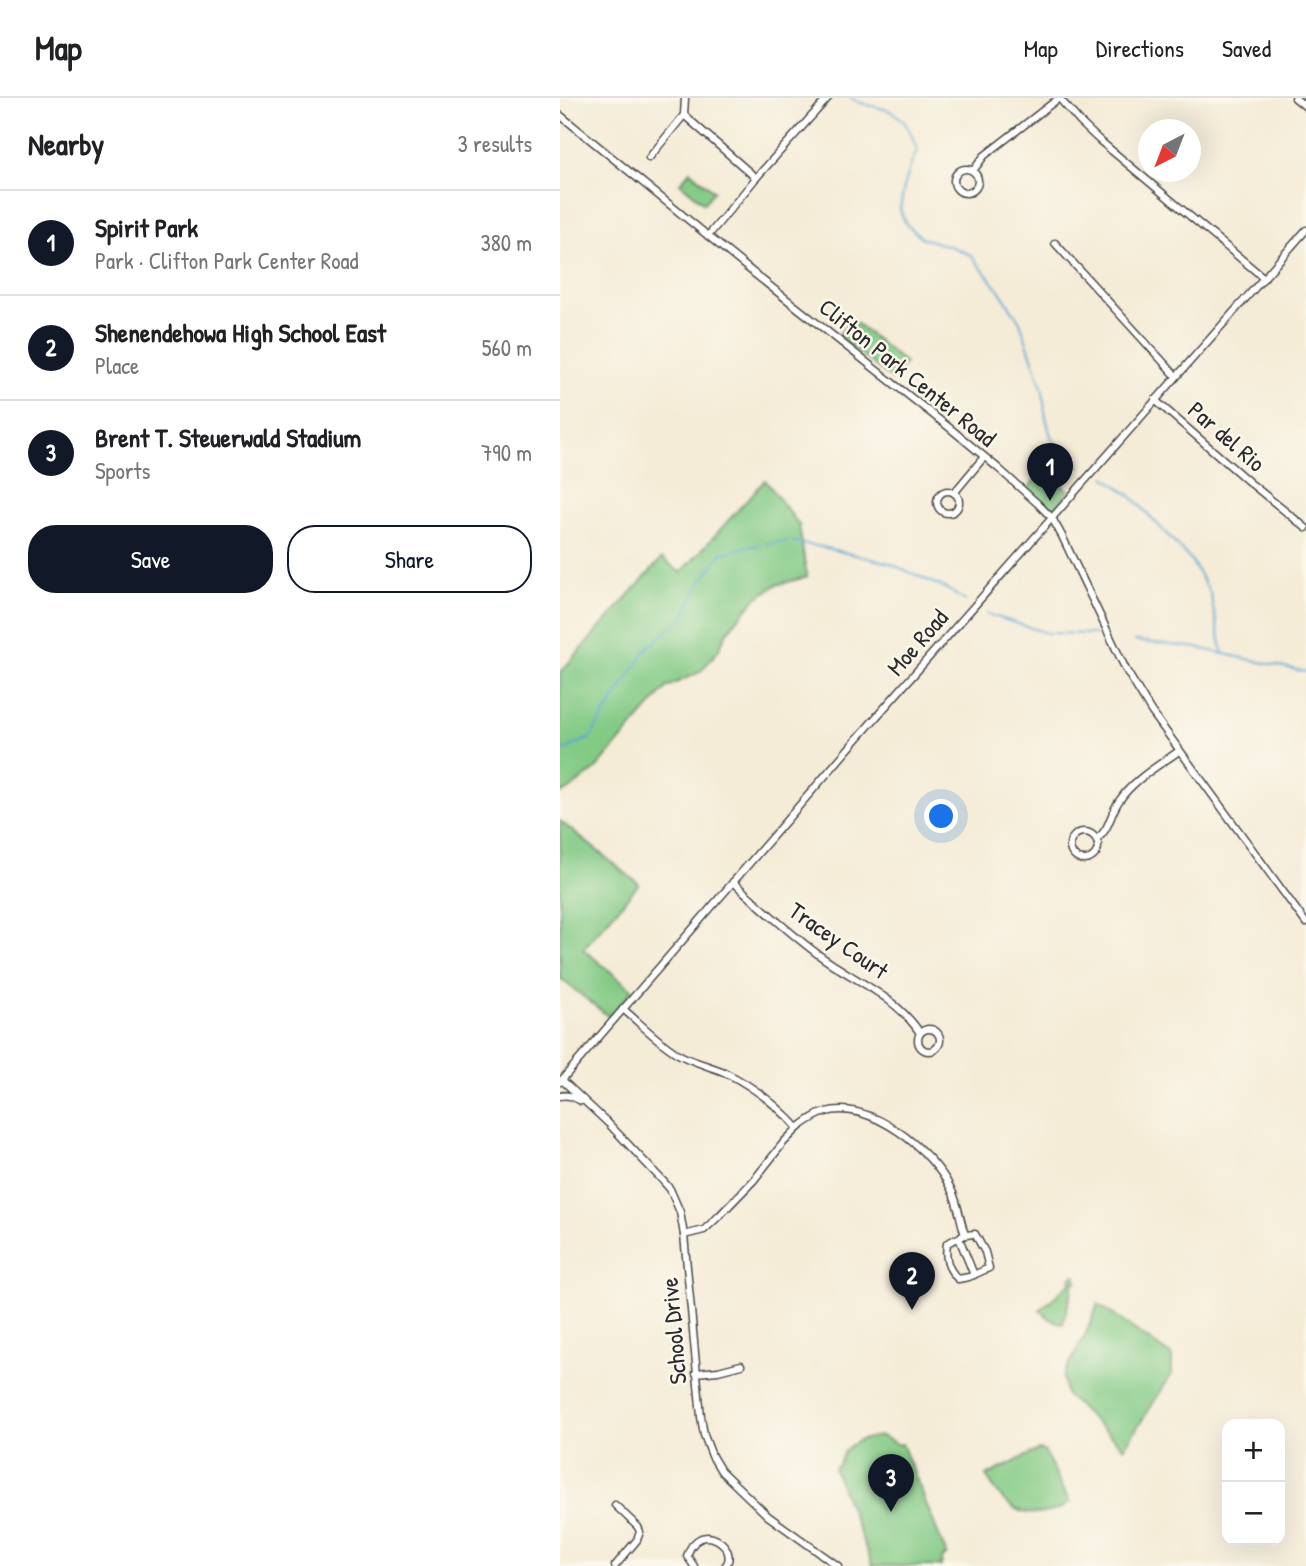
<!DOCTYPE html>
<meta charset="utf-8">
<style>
:root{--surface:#fff;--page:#f6f6f6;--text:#202124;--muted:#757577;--line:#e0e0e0;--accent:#111827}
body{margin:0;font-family:"Patrick Hand",sans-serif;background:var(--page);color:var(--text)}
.controls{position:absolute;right:21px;bottom:21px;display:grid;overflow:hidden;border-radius:14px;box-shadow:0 7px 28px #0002}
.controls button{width:63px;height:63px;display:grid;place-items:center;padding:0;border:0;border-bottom:2px solid var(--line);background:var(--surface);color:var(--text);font:35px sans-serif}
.compass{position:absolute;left:578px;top:21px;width:63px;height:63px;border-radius:50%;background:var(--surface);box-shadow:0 7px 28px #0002;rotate:222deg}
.you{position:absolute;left:382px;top:719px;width:24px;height:24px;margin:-18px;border:5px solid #fff;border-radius:50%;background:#1a73e8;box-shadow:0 0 0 10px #1a73e833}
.badge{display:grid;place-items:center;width:46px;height:46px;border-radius:50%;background:var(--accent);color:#fff;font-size:23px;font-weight:700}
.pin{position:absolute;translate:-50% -58px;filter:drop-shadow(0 2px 4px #0008)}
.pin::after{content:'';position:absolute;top:37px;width:24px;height:21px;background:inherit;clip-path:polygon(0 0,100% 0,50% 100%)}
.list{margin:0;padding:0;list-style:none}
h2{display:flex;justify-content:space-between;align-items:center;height:91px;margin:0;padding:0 28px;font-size:30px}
h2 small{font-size:23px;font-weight:400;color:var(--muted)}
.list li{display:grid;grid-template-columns:46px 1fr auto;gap:21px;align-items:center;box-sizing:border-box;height:105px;padding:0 28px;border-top:2px solid var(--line)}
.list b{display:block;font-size:26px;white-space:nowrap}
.list p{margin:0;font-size:23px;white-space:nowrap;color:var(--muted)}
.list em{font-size:23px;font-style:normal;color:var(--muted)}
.actions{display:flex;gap:14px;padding:21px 28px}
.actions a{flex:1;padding:16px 0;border:2px solid var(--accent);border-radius:28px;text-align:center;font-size:24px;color:var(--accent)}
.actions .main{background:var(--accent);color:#fff}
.map{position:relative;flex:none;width:746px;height:1468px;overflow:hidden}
header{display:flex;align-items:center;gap:42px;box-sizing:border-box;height:98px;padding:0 35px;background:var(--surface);border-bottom:2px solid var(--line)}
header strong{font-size:33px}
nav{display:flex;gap:38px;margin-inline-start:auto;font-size:24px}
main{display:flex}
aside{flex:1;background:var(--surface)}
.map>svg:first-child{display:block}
</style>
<header>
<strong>Map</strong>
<nav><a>Map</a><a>Directions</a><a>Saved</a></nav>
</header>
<main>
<aside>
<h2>Nearby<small>3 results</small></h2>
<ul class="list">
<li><span class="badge">1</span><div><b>Spirit Park</b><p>Park · Clifton Park Center Road</p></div><em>380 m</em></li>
<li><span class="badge">2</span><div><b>Shenendehowa High School East</b><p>Place</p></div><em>560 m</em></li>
<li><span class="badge">3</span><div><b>Brent T. Steuerwald Stadium</b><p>Sports</p></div><em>790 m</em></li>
</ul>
<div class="actions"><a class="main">Save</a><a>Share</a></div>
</aside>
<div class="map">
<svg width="746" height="1468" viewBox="0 0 746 1468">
<rect width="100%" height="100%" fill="#fbf7ec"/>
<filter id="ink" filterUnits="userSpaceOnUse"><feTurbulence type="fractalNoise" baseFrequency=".0143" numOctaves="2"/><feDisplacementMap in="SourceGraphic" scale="14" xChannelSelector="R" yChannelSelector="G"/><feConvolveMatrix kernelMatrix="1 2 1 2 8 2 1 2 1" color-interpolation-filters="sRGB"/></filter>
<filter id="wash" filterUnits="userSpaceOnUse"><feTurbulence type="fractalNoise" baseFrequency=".00686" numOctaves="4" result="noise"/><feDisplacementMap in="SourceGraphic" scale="28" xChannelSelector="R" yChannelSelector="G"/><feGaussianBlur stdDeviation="1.57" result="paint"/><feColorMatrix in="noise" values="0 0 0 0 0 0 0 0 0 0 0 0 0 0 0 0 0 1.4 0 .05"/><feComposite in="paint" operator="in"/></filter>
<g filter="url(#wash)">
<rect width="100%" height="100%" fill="#f5ecd7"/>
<!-- green -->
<g fill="#83ca85" stroke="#577a58" stroke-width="2">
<polygon points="130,73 154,93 144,105 120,85"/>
<polygon points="291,221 345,265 332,281 278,238"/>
<polygon points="482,372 509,393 492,414 468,391"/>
<polygon points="205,382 239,427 247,479 216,487 195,501 167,534 158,553 140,574 107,589 36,671 13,689 0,696 0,575 102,460 121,475"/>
<polygon points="0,723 79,786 23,851 73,892 49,919 0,880"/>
<polygon points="514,1177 516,1178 517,1184 514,1184 503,1226 490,1221 480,1212 512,1183 510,1181"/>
<polygon points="538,1206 612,1258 612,1276 564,1350 506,1297 503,1279 527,1233"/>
<path d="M321 1338 339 1347 342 1346 387 1457 383 1459 381 1468H313L274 1371C281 1366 279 1363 283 1356 291 1342 307 1340 321 1338Z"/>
<path d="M478 1352 484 1353 510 1405C489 1418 462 1422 443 1401 436 1394 431 1386 426 1378Z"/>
</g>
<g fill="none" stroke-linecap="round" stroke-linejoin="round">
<!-- stream -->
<g stroke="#59a6d2" stroke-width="2">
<path d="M291 0C304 9 321 8 334 15 348 24 353 39 357 53L352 63 344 89 340 112 346 126 362 140 392 149 411 157 439 192 460 224 483 292 485 315 490 336 501 355 520 368"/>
<polyline points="545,379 571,398 631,462 650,495 663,556"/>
<polyline points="233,444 262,449 329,465 387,491 405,503"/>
<polyline points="206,446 227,443"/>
<polyline points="427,516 487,535 535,536"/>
<polyline points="575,543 638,550 746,574"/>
<polyline points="0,654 30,640 87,550 124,519 140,485 161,456 185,449 200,447"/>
</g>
</g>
</g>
<g filter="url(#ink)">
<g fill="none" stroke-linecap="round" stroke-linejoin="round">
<defs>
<g id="minor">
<polyline points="125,0 124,17 196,80"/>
<polyline points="499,0 520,24 539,42 704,180"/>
<polyline points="735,0 746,9"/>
<polyline points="0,17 196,177 391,331 438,370 477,405 492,420 502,438 566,572 591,613 746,825"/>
<polyline points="89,60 124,17"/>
<circle cx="406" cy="83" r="12"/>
<polyline points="413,73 424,58 499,0"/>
<polyline points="148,138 196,80 268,0"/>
<polyline points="495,145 616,278"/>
<polyline points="595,302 689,384 746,430"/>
<circle cx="388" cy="404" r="11"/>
<polyline points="394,395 424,359"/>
<circle cx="524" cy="748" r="14"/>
<path d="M537 741C550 731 550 716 559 703 574 681 598 668 619 653"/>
<path d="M173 784C201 809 229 835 259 857 294 883 335 897 360 935"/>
<path d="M63 911C81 926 98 944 118 956 132 964 150 968 164 974 193 988 217 1007 238 1030L224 1044 194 1082 159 1118 144 1132 124 1137"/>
<circle cx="369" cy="942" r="11"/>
<polyline points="2,982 48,1025 103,1083 110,1091 120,1114 124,1137 141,1319 144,1337 152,1358 161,1373 208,1418 278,1468"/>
<polyline points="0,984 296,642 746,132"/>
<path d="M0 998C8 996 14 999 21 1003"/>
<path d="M238 1030C247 1023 255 1017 266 1014 310 1001 373 1053 391 1091 398 1104 400 1122 405 1137"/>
<path d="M415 1136 425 1154 429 1170 409 1179 398 1181C387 1170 385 1160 387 1145L405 1137Z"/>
<polyline points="399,1140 414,1177"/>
<polyline points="136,1275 158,1273 181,1267"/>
<polyline points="55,1407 78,1429 80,1434 77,1442 55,1468"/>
<path d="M134 1468 127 1458C140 1418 181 1451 165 1468"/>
</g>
</defs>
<!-- minor casing -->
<use href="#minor" stroke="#494845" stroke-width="9"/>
<!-- minor -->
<use href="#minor" stroke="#fff" stroke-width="6"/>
</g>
</g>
<g text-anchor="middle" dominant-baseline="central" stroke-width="5" stroke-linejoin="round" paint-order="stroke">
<!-- street labels -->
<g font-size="24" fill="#2b2b2b" stroke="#fbf7ec">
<text transform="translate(348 274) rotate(39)">Clifton Park Center Road</text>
<text transform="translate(667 338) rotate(41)">Par del Rio</text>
<text transform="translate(357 544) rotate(-49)">Moe Road</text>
<text transform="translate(279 842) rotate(35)">Tracey Court</text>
<text transform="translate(113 1233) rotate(-95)">School Drive</text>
</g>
</g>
</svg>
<div class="controls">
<button>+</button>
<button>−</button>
</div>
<svg class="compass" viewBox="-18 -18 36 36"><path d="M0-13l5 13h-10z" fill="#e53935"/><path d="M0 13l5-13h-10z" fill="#757577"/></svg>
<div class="you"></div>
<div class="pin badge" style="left:490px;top:403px">1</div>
<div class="pin badge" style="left:352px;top:1212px">2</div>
<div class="pin badge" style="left:331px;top:1414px">3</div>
</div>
</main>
